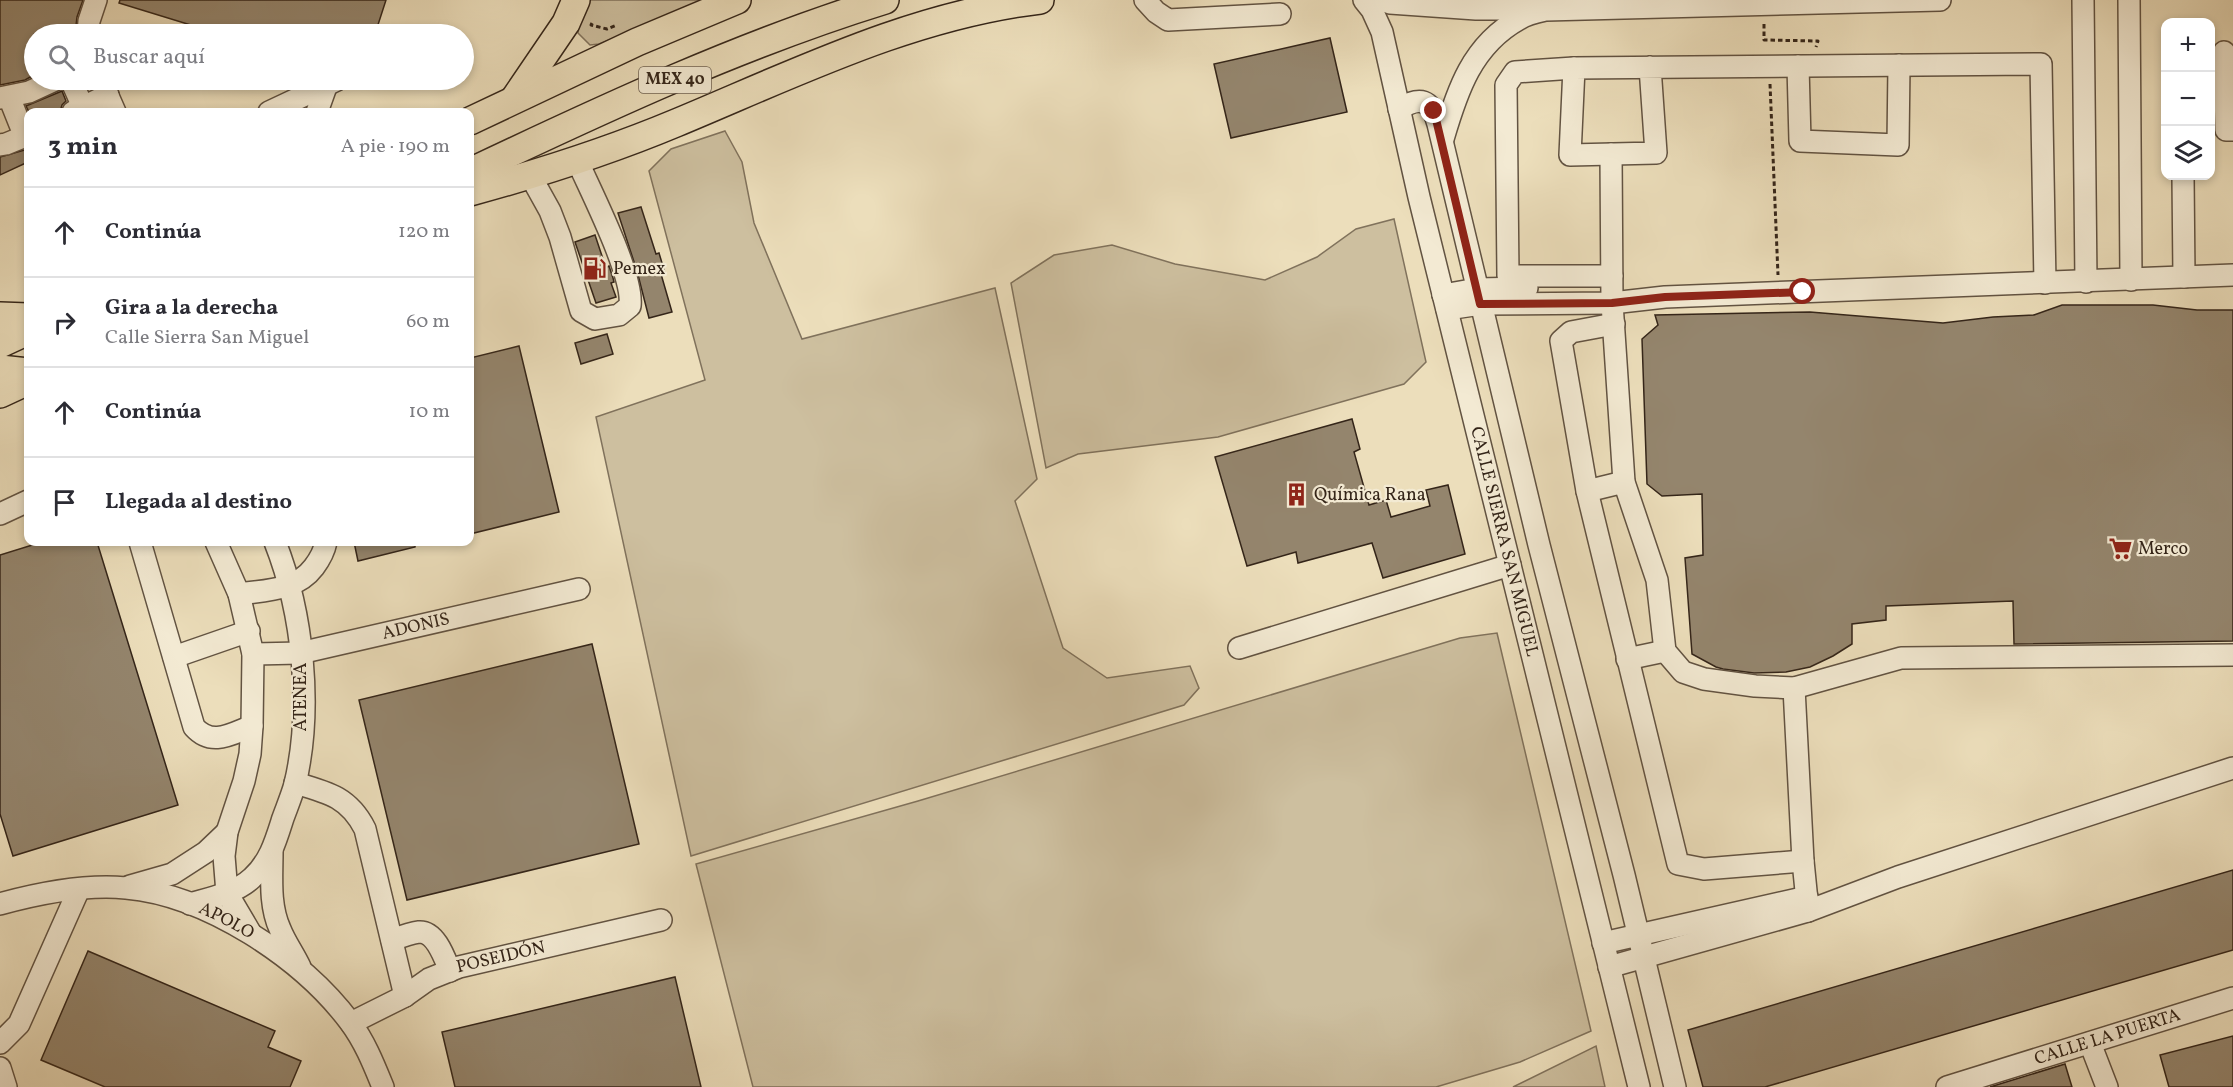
<!DOCTYPE html>
<html lang="es">
<meta charset="utf-8">
<style>
:root{--surface:#fff;--page:#f2f2f3;--text:#2b2b33;--muted:#7c7c81;--line:#e1e1e2}
body{margin:0;font-family:Vollkorn,serif;background:var(--page);color:var(--text)}
.controls{position:absolute;right:18px;top:18px;display:grid;overflow:hidden;border-radius:12px;box-shadow:0 3px 9px #0003}
.controls button{width:54px;height:54px;display:grid;place-items:center;padding:0;border:0;border-bottom:2px solid var(--line);background:var(--surface);color:var(--text);font:30px sans-serif}
.stop{position:absolute;width:18px;height:18px;margin:-14px;border:4px solid #8f2418;border-radius:50%;background:#fff}
.stop.end{background:#8f2418;border-color:#fff;box-shadow:0 2px 6px #0008}
.list{margin:0;padding:0;list-style:none}
h2{display:flex;justify-content:space-between;align-items:center;height:78px;margin:0;padding:0 24px;font-size:26px}
h2 small{font-size:20px;font-weight:400;color:var(--muted)}
.list li{display:grid;grid-template-columns:39px 1fr auto;gap:18px;align-items:center;box-sizing:border-box;height:90px;padding:0 24px;border-top:2px solid var(--line)}
.list b{display:block;font-size:22px;white-space:nowrap}
.list p{margin:0;font-size:20px;white-space:nowrap;color:var(--muted)}
.list em{font-size:20px;font-style:normal;color:var(--muted)}
.icon{flex:none;width:33px;height:33px;fill:none;stroke:currentColor;stroke-width:2;stroke-linecap:round;stroke-linejoin:round}
.map{position:relative;flex:none;width:2233px;height:1087px;overflow:hidden}
.search{position:absolute;background:var(--surface);box-shadow:0 3px 9px #0003;left:24px;top:24px;width:450px;height:66px;display:flex;align-items:center;gap:15px;box-sizing:border-box;padding:0 21px;border-radius:33px;color:var(--muted);font-size:22px}
.panel{position:absolute;background:var(--surface);box-shadow:0 3px 9px #0003;left:24px;top:108px;width:450px;height:438px;border-radius:12px}
.map>svg:first-child{display:block}
</style>
<div class="map">
<svg width="2233" height="1087" viewBox="0 0 2233 1087">
<rect width="100%" height="100%" fill="#ecdebb"/>
<filter id="stains"><feTurbulence type="fractalNoise" baseFrequency=".00333" numOctaves="4"/><feColorMatrix values="0 0 0 0 .2 0 0 0 0 .09 0 0 0 0 .02 0 0 0 .5 -.17"/></filter>
<radialGradient id="worn" r=".72"><stop offset=".6" stop-color="#630" stop-opacity="0"/><stop offset="1" stop-color="#630" stop-opacity=".3"/></radialGradient>
<!-- green -->
<g fill="#cdbf9f" stroke="#80725c" stroke-width="1.5">
<polygon points="583,0 709,0 599,44 590,45 578,33"/>
<polygon points="725,131 742,162 754,223 802,339 995,288 1037,479 1015,501 1063,648 1107,678 1190,666 1199,688 1184,705 691,856 596,417 705,380 649,171 671,149"/>
<polygon points="1394,219 1426,362 1404,384 1218,437 1078,454 1046,468 1011,283 1054,255 1112,245 1175,264 1265,280 1317,257 1356,229"/>
<polygon points="1497,633 1591,1031 1520,1062 1436,1087 753,1087 696,864 918,801 1460,638"/>
<polygon points="1596,1046 1605,1087 1513,1087"/>
</g>
<!-- building -->
<g fill="#94856d" stroke="#342519" stroke-width="1.5">
<polygon points="0,0 83,0 77,17 75,34 34,34 34,75 25,80 0,85"/>
<polygon points="120,0 386,0 375,34 220,34 119,3"/>
<polygon points="1330,38 1347,112 1231,138 1214,64"/>
<polygon points="62,91 66,101 62,105 60,112 29,112 26,106"/>
<polygon points="28,149 28,162 0,175 0,157"/>
<polygon points="641,207 656,254 659,253 665,273 661,274 672,312 649,318 637,271 618,213"/>
<polygon points="595,235 606,268 609,266 613,278 614,282 611,283 616,297 596,303 575,242"/>
<polygon points="2062,305 2153,305 2197,310 2233,310 2233,641 2014,644 2013,601 1886,606 1886,620 1852,624 1852,644 1833,656 1810,667 1786,672 1754,673 1723,669 1716,667 1692,654 1685,558 1703,555 1702,494 1662,496 1647,484 1642,339 1658,325 1655,315 1810,312 1943,323 1993,317 2034,315"/>
<polygon points="607,334 613,354 581,364 575,343"/>
<polygon points="519,346 559,512 470,534 470,358"/>
<polygon points="1352,419 1360,449 1354,452 1369,505 1386,500 1391,517 1430,506 1426,490 1448,485 1465,554 1383,578 1372,543 1298,563 1296,552 1247,566 1215,457"/>
<polygon points="42,542 97,542 178,805 13,856 0,814 0,555"/>
<polygon points="354,542 415,542 415,547 358,561"/>
<polygon points="592,644 639,844 407,900 359,700"/>
<polygon points="2233,870 2233,950 1765,1087 1703,1087 1688,1030"/>
<polygon points="88,951 275,1031 268,1047 301,1061 290,1087 105,1087 41,1060"/>
<polygon points="675,977 701,1087 455,1087 442,1032"/>
<polygon points="2233,1036 2233,1087 2169,1087 2160,1055"/>
<polygon points="2065,1064 2072,1087 1990,1087"/>
</g>
<g fill="none" stroke-linecap="round" stroke-linejoin="round">
<defs>
<g id="minor">
<polyline points="1145,0 1156,12 1168,20 1280,14"/>
<path id="s1" d="M1364 0 1372 10 1382 32 1419 197 1639 1087"/>
<polyline points="1382,0 1390,3 1476,9 1536,9"/>
<polyline points="2083,0 2086,282"/>
<polyline points="2129,0 2131,280"/>
<polyline points="88,34 89,21 96,0"/>
<polyline points="2224,52 2226,130 2233,130"/>
<polyline points="1798,66 1800,141 1898,145 1899,65"/>
<polyline points="1650,67 1656,153 1570,155 1574,68 2041,64 2045,283"/>
<polyline points="1574,68 1515,72 1506,85 1508,276 1612,276"/>
<polyline points="71,80 83,107"/>
<polyline points="101,80 115,112"/>
<polyline points="9,97 25,137"/>
<polyline points="0,98 29,92 55,80"/>
<path d="M1399 109C1420 96 1431 99 1438 124L1539 545 1624 875 1675 1087"/>
<polyline points="73,112 108,95"/>
<polyline points="269,112 337,80"/>
<polyline points="317,112 327,84"/>
<path d="M1443 139C1457 91 1472 45 1519 19 1527 14 1537 12 1546 10L1940 0"/>
<polyline points="0,145 6,144 28,135"/>
<polyline points="1611,154 1612,303 1624,482 1657,580 1665,651 1683,672 1704,679 1755,686 1794,688 1901,658 2233,655"/>
<path d="M530 175 550 211 560 237 581 311 595 319 619 315 630 306C634 275 591 192 577 160"/>
<polyline points="2183,176 2184,277"/>
<polyline points="1443,295 1477,289 1527,288"/>
<polyline points="1447,309 1481,304 1612,303 1665,297 2233,275"/>
<polyline points="1614,324 1571,332 1561,341 1587,491 1678,864 1704,869 1803,861"/>
<polyline points="1587,491 1624,482"/>
<polyline points="0,514 28,501"/>
<path d="M140 542 194 727C212 747 231 734 252 726"/>
<polyline points="216,542 239,594 253,654 252,726 250,754 244,781 227,832 224,856 227,893 250,932"/>
<path d="M239 594C266 590 296 591 314 567 320 559 324 552 326 542"/>
<polyline points="1239,648 1510,565"/>
<path id="s2" d="M253 654 300 653 579 589"/>
<polyline points="174,657 249,631"/>
<polyline points="1627,659 1665,651"/>
<polyline points="1794,688 1803,861 1808,911"/>
<path d="M295 783C327 792 349 797 365 829L405 996"/>
<path d="M272 852C272 877 269 905 280 929 285 942 294 954 300 967"/>
<polyline points="130,886 172,874 206,852 227,832"/>
<path id="s3" d="M0 904C40 893 84 884 126 888 207 895 302 958 350 1022 365 1042 374 1065 383 1087"/>
<path d="M190 904C211 898 236 893 252 878 270 862 276 840 283 818 287 807 292 795 295 784 313 708 303 613 275 542"/>
<path d="M392 940C400 937 411 933 419 932 436 931 445 959 450 971"/>
<polyline points="1603,943 1807,897"/>
<polyline points="1609,967 1808,911 1898,877 2233,768"/>
<path id="s4" d="M351 1023 405 996 429 979 459 967 661 920"/>
<polyline points="0,1043 19,1024 79,889"/>
<polyline points="2090,1043 2107,1087"/>
<polyline points="0,1068 6,1087"/>
<path id="s5" d="M1947 1087 2233 998"/>
</g>
<g id="major">
<polyline points="515,98 566,23 576,0"/>
<polyline points="470,121 637,42 737,0"/>
<path d="M470 172C605 108 742 44 885 0"/>
<path d="M470 192C540 173 609 151 676 123 794 74 912 15 1040 0"/>
<polyline points="0,316 28,317"/>
<polyline points="0,344 28,331"/>
<polyline points="0,369 28,372"/>
<polyline points="0,394 28,381"/>
</g>
</defs>
<!-- minor casing -->
<use href="#minor" stroke="#625342" stroke-width="24"/>
<!-- major casing -->
<use href="#major" stroke="#342519" stroke-width="30"/>
<!-- path -->
<g stroke="#342519" stroke-width="3" stroke-dasharray="4.5 3" stroke-linecap="butt">
<polyline points="592,23 591,25 607,29 617,25"/>
<polyline points="1764,24 1764,40 1818,41 1816,47"/>
<polyline points="1770,84 1778,275"/>
</g>
<!-- minor -->
<use href="#minor" stroke="#f3ead3" stroke-width="21"/>
<!-- major -->
<use href="#major" stroke="#ecdebb" stroke-width="27"/>
</g>
<g fill="none" stroke-linecap="round" stroke-linejoin="round">
<!-- route -->
<polyline stroke="#8f2418" stroke-width="8" points="1434,111 1480,304 1612,303 1665,297 1803,292"/>
</g>
<!-- icons -->
<defs>
<symbol id="fuel-bare" viewBox="-9 -9 18 18"><path d="M-5.5-6h7V0h2V4h1.3V-2.5L3-4.5l.8-.8L6-3V5H2.5V1h-1V6h-7ZM-4.2-4.7v3.2H.2V-4.7Z" fill="#8f2418" stroke="#f3ead3" stroke-width="2.5" paint-order="stroke"/></symbol>
<symbol id="building-bare" viewBox="-9 -9 18 18"><path d="M-4-6H4V6H1V3H-1V6H-4ZM-2.5-4.3h1.7v1.8h-1.7ZM.8-4.3h1.7v1.8H.8ZM-2.5-1h1.7V.8h-1.7ZM.8-1h1.7V.8H.8Z" fill="#8f2418" stroke="#f3ead3" stroke-width="2.5" paint-order="stroke"/></symbol>
<symbol id="supermarket-bare" viewBox="-9 -9 18 18"><path d="M-6-5.5h2.5l.6 2H6L4.5 2H-2.5L-4.4-4H-6ZM-1.5 3.2a1.3 1.3 0 1 0 .1 0ZM3 3.2a1.3 1.3 0 1 0 .1 0Z" fill="#8f2418" stroke="#f3ead3" stroke-width="2.5" paint-order="stroke"/></symbol>
</defs>
<g fill-rule="evenodd">
<use href="#fuel-bare" x="578" y="252" width="33" height="33"/>
<use href="#building-bare" x="1280" y="478" width="33" height="33"/>
<use href="#supermarket-bare" x="2104" y="532" width="33" height="33"/>
</g>
<g text-anchor="middle" dominant-baseline="central" stroke-width="4.5" stroke-linejoin="round" paint-order="stroke">
<!-- shield labels -->
<rect fill="#f3ead3" stroke="#6d6051" stroke-width="1.5" x="639" y="67" width="72" height="26" rx="4.5"/>
<g font-size="16" font-weight="bold" fill="#342519">
<text x="675" y="80">MEX 40</text>
</g>
<!-- poi labels -->
<g font-size="18" fill="#342519" stroke="#f3ead3" text-anchor="start">
<text x="613" y="269">Pemex</text>
<text x="1314" y="495">Química Rana</text>
<text x="2138" y="549">Merco</text>
</g>
<!-- street labels -->
<g font-size="18" fill="#342519" stroke="#f3ead3">
<text stroke="none"><textPath href="#s1" startOffset="561">CALLE SIERRA SAN MIGUEL</textPath></text>
<text stroke="none"><textPath href="#s2" startOffset="166">ADONIS</textPath></text>
<text transform="translate(301 697) rotate(-90)">ATENEA</text>
<text stroke="none"><textPath href="#s3" startOffset="234">APOLO</textPath></text>
<text stroke="none"><textPath href="#s4" startOffset="165">POSEIDÓN</textPath></text>
<text stroke="none"><textPath href="#s5" startOffset="168">CALLE LA PUERTA</textPath></text>
</g>
</g>
<rect width="100%" height="100%" filter="url(#stains)"/>
<rect width="100%" height="100%" fill="url(#worn)"/>
</svg>
<div class="controls">
<button>+</button>
<button>−</button>
<button><svg class="icon" aria-label="layers" viewBox="0 0 24 24"><path d="M12 4l9 5-9 5-9-5zM3 14l9 5 9-5"/></svg></button>
</div>
<div class="stop" style="left:1803px;top:292px"></div>
<div class="stop end" style="left:1434px;top:111px"></div>
<div class="search"><svg class="icon" aria-label="search" viewBox="0 0 24 24"><circle cx="10" cy="10" r="6"/><path d="M15 15l6 6"/></svg>Buscar aquí</div>
<section class="panel">
<h2>3 min<small>A pie · 190 m</small></h2>
<ul class="list">
<li><svg class="icon" aria-label="ahead" viewBox="0 0 24 24"><path d="M12 20V5M6 11l6-6 6 6"/></svg><div><b>Continúa</b></div><em>120 m</em></li>
<li><svg class="icon" aria-label="right" viewBox="0 0 24 24"><path d="M7 20v-9h11M14 6l5 5-5 5"/></svg><div><b>Gira a la derecha</b><p>Calle Sierra San Miguel</p></div><em>60 m</em></li>
<li><svg class="icon" aria-label="ahead" viewBox="0 0 24 24"><path d="M12 20V5M6 11l6-6 6 6"/></svg><div><b>Continúa</b></div><em>10 m</em></li>
<li><svg class="icon" aria-label="arrive" viewBox="0 0 24 24"><path d="M6 21V4h12l-3 4 3 4H6"/></svg><div><b>Llegada al destino</b></div></li>
</ul>
</section>
</div>
